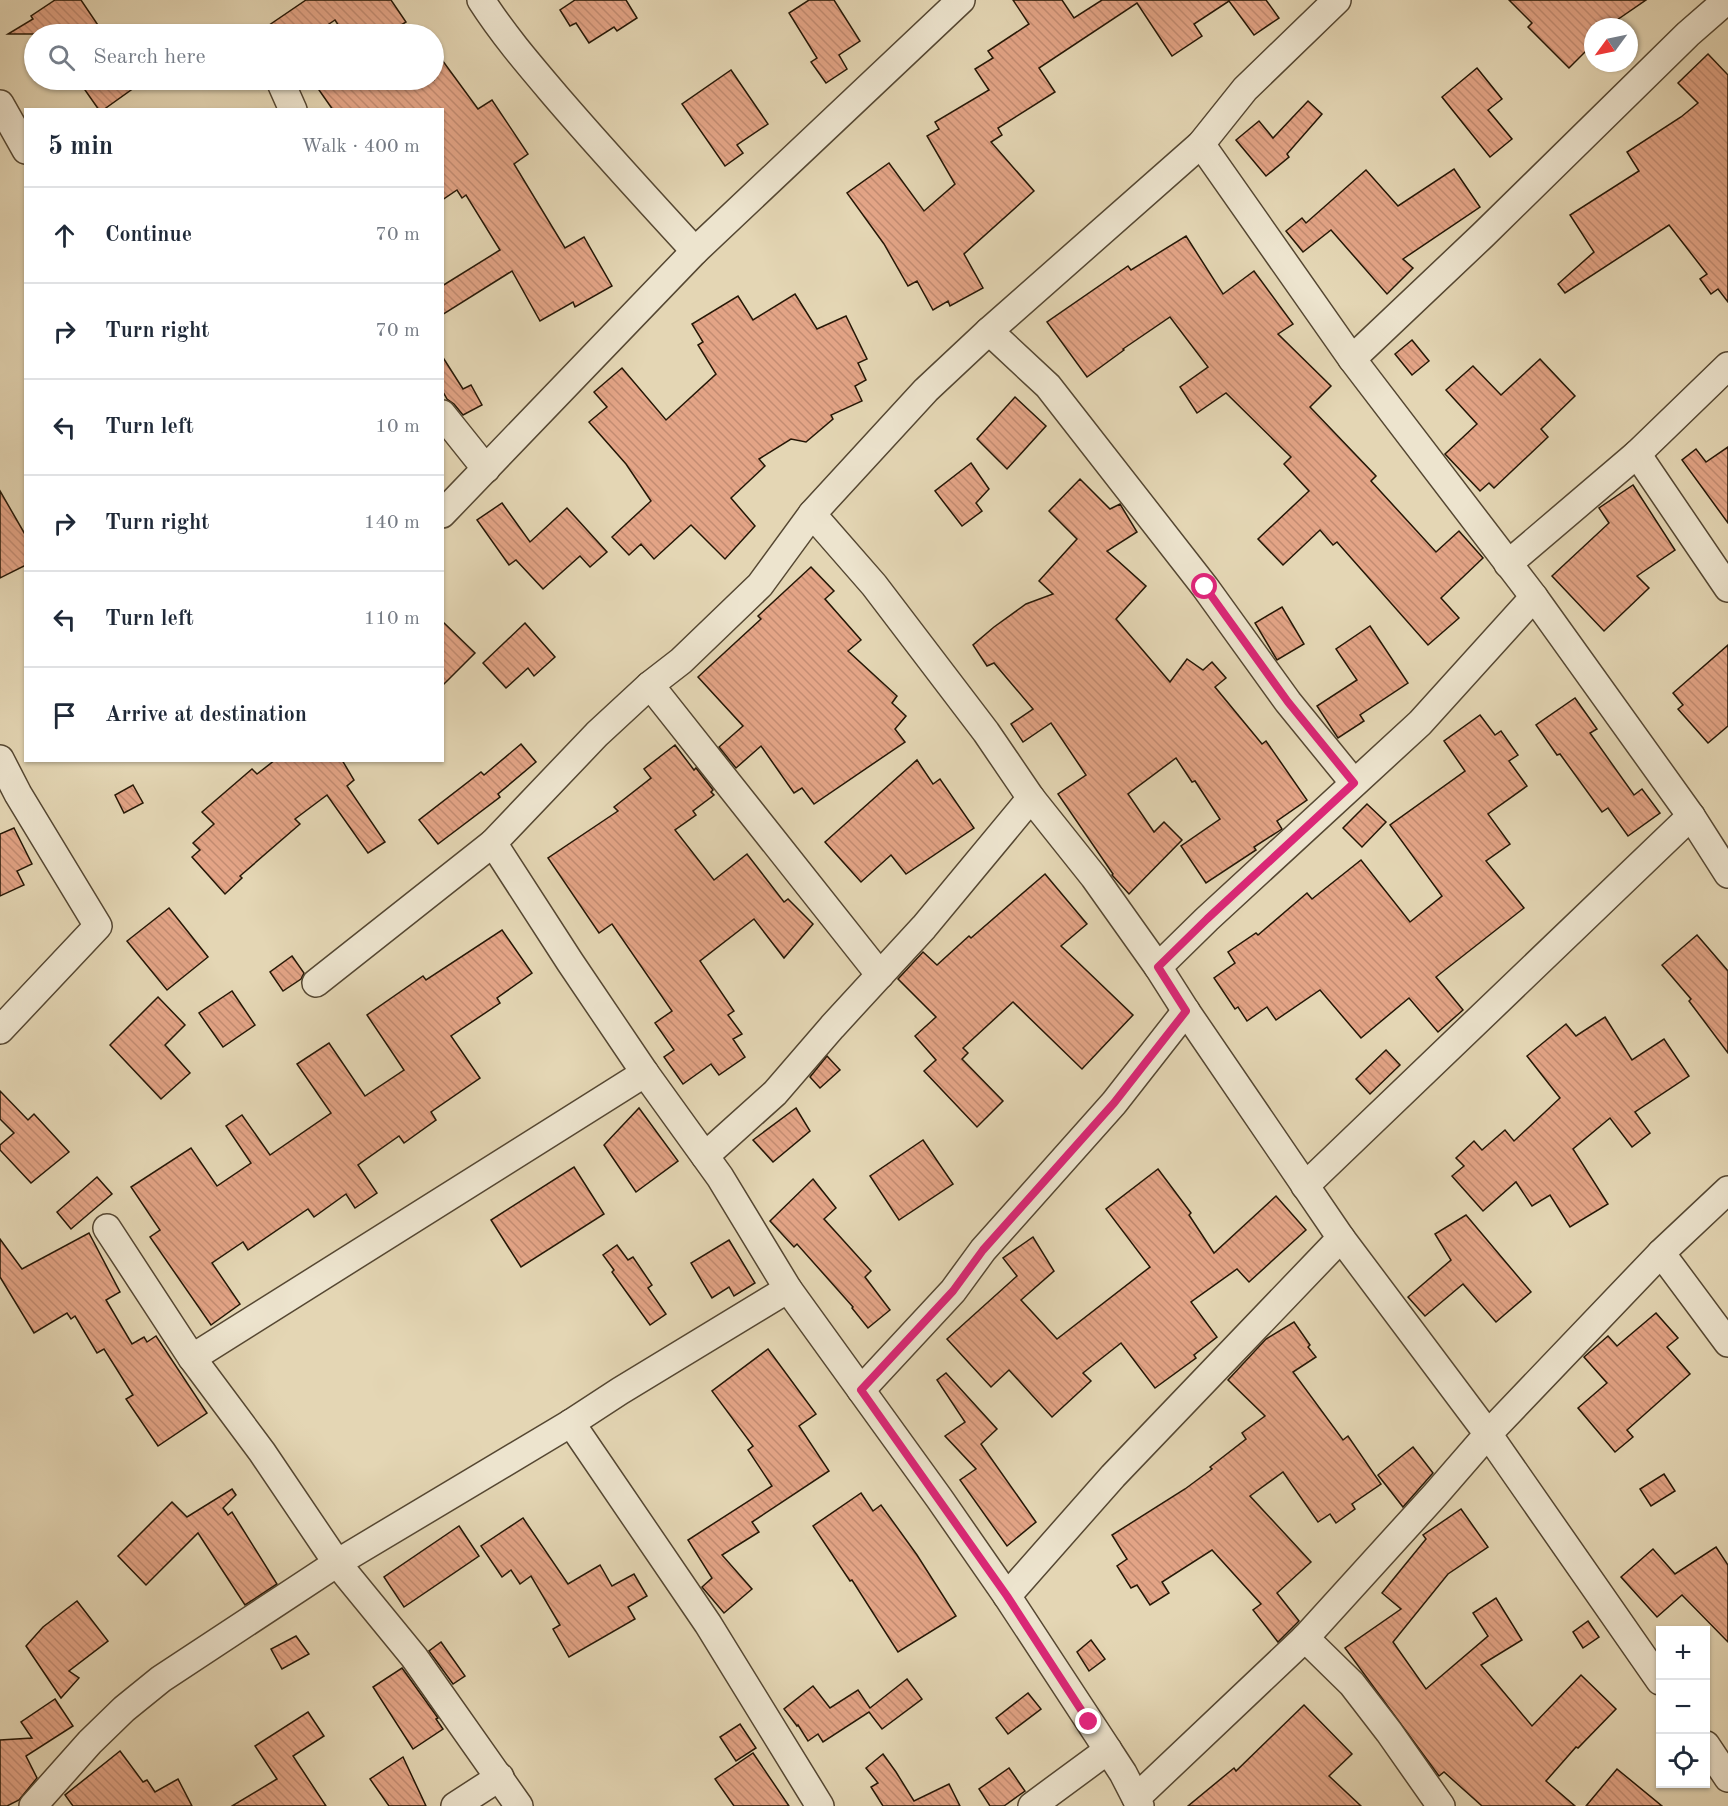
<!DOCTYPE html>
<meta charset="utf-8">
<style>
:root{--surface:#fff;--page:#f6f6f7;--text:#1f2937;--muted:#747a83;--line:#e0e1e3}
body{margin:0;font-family:"Old Standard TT",serif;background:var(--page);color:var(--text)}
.controls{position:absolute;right:18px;bottom:18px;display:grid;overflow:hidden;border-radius:0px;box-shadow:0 2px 4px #0004}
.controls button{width:54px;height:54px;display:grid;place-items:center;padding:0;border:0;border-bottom:2px solid var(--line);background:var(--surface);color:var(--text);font:30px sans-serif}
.compass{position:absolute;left:1584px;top:18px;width:54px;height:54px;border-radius:50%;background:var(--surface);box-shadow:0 2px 4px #0004;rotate:237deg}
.stop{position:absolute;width:18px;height:18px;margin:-14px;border:4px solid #db2777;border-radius:50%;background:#fff}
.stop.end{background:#db2777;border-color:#fff;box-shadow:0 2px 6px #0008}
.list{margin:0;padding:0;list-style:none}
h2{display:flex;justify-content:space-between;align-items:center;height:78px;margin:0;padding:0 24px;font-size:26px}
h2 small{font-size:20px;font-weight:400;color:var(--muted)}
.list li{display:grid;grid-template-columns:39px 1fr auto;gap:18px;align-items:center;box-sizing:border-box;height:96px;padding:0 24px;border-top:2px solid var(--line)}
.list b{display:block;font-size:22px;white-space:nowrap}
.list em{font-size:20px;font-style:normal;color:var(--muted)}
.icon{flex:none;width:33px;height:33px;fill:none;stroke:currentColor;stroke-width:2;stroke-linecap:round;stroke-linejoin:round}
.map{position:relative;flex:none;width:1728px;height:1806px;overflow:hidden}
.search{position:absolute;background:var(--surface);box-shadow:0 2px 4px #0004;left:24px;top:24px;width:420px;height:66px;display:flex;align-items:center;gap:15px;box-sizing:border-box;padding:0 21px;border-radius:33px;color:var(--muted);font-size:22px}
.panel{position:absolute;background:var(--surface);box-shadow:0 2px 4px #0004;left:24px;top:108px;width:420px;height:654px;border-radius:0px}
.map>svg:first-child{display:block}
</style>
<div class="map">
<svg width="1728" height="1806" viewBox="0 0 1728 1806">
<defs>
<pattern id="building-back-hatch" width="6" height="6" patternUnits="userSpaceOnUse" patternTransform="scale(1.5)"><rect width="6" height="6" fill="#e3a486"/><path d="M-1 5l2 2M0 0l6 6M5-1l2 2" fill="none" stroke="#c38c72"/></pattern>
</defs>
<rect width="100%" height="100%" fill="#e4d6b4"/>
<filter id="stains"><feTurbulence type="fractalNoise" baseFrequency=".00333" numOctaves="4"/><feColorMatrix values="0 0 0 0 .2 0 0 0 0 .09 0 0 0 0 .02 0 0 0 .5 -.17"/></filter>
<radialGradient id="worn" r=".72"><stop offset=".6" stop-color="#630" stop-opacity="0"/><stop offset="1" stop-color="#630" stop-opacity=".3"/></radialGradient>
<!-- building -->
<g fill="url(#building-back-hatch)" stroke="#251706" stroke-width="1.5">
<polygon points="55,0 81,0 104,34 8,34 33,19 31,16"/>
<polygon points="306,0 391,0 406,22 387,34 344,34 335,20 314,34 256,34"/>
<polygon points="575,0 626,0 637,18 617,31 614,27 589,43 576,23 570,26 560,10"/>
<polygon points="809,0 834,0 860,41 839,55 847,69 826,83 811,62 817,58 789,13"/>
<polygon points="1013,0 1062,0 1074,18 1102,0 1266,0 1279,18 1254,35 1229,1 1194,24 1202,36 1172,56 1137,3 1039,68 1055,92 998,128 1002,135 991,142 1034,191 964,254 983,288 950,306 948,301 933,310 917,281 908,286 884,244 847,193 889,163 924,211 955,184 927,136 939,129 935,122 989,90 975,69 993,58 988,51 1029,24"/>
<polygon points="1509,0 1646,0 1617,20 1610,27 1593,27 1593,44 1569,68 1528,27 1532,23"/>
<polygon points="434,49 478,109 492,100 528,154 514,164 565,248 584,237 612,286 575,307 573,302 540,321 512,271 442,315 442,286 500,250 466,195 462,198 457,190 442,200 442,110 333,110 312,80 434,80"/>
<polygon points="1708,54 1728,75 1728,302 1718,289 1711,294 1700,279 1707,274 1669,225 1565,293 1558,284 1594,252 1570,215 1639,171 1627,152 1681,117 1698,103 1678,83"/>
<polygon points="1477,68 1502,99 1488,110 1512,139 1490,157 1442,97"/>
<polygon points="731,70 768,124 737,145 743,153 725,166 682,104"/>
<polygon points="78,80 145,80 103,110 99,110"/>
<polygon points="1308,101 1322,114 1287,154 1289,157 1266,176 1236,140 1259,121 1273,138"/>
<polygon points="1454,169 1480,207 1403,259 1413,268 1387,294 1331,230 1303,252 1286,231 1302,218 1306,223 1366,170 1398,206"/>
<polygon points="1186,236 1223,294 1254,271 1293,324 1278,334 1331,386 1310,407 1376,476 1371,481 1436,552 1459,531 1483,558 1441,598 1459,618 1428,645 1337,542 1333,545 1320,530 1283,565 1258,539 1309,491 1284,464 1291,457 1226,393 1197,413 1180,387 1208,367 1170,317 1123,349 1124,350 1087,377 1047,322 1128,266 1131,270"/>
<polygon points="795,294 817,329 846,316 867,359 858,363 866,380 855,386 862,401 831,415 833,419 806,442 791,439 759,459 765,466 731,498 755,526 725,559 691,525 654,559 641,544 629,555 612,537 651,501 626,464 589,422 607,407 594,392 622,368 666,420 716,374 698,345 703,342 692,324 738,296 753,320"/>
<polygon points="1412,340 1429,361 1412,375 1395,354"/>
<polygon points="442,356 463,389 471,385 482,405 463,415 454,404 447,399 442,390"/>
<polygon points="1540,359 1575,396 1541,429 1548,437 1494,488 1489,483 1480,491 1445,454 1477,424 1446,390 1473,366 1501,395"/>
<polygon points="1015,397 1046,426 1007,469 977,439"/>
<polygon points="1728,447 1728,523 1682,460 1696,449 1706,462"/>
<polygon points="971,463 989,489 976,503 982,511 962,526 935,491"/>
<polygon points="1080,479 1110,509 1120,504 1137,532 1107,551 1146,586 1116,619 1170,682 1187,659 1203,670 1212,662 1226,678 1215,687 1262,744 1266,741 1307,800 1277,821 1282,829 1279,831 1254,847 1256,850 1206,883 1181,846 1220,819 1195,781 1192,782 1176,758 1128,794 1154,832 1164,822 1182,840 1129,894 1112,875 1113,874 1058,794 1086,775 1051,723 1023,742 1011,724 1033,709 994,663 987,666 973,645 994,627 1026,604 1053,594 1039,581 1077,539 1049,511"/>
<polygon points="1633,485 1675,550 1637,576 1649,588 1604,631 1552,576 1609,523 1599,508"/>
<polygon points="0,491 26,536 26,565 0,578"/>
<polygon points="502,503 530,542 567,508 607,552 590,567 580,556 543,589 516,560 509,565 477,520"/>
<polygon points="811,567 834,591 825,599 861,640 848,651 897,696 892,703 906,716 895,729 905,742 814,804 802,788 794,793 761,746 736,768 719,747 743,726 698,677 761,619 758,616"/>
<polygon points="1282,607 1304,644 1277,660 1255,623"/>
<polygon points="442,621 475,653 442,686"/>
<polygon points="525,623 555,657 534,676 528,668 506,688 483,663"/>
<polygon points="1370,626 1408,683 1360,715 1364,721 1338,738 1317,706 1357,680 1336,649"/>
<polygon points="1728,645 1728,726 1708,743 1678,709 1683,705 1673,693"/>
<polygon points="1575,698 1597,729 1590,733 1634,795 1642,789 1660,813 1628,836 1608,808 1602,812 1560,754 1557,755 1536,725"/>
<polygon points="1480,715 1495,735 1501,731 1518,755 1509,761 1527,786 1488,814 1510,844 1486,861 1524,908 1436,977 1463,1010 1438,1032 1409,998 1361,1038 1320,990 1276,1020 1267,1007 1247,1021 1238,1007 1235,1009 1214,978 1235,963 1228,952 1256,933 1258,935 1307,893 1312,899 1361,860 1410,922 1442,896 1390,825 1465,771 1444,741"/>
<polygon points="521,744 536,762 498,794 500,797 438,844 419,820 481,772 484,775"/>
<polygon points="675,745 694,770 696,768 713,790 711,792 714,795 693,811 696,815 675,830 714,880 747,854 784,902 788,899 813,924 784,958 754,919 700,961 734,1011 728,1015 742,1034 733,1039 745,1057 719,1075 711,1064 683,1084 664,1057 674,1050 655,1023 672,1011 612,924 599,933 548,858 618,811 614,807 651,778 644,769"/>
<polygon points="275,760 342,760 354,780 347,786 385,842 368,853 327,795 295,819 300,824 240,876 242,878 225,894 192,857 200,850 193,843 214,824 202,812 252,769 257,774"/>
<polygon points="917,760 933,784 940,779 974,828 906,874 891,855 861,882 825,842"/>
<polygon points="133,785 143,803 124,813 115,795"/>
<polygon points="1367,804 1386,822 1362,847 1343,828"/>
<polygon points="14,828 32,864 17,871 24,885 0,896 0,834"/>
<polygon points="1045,874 1087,924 1061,946 1133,1015 1082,1069 1013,1002 963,1048 968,1053 962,1059 1003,1101 977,1127 924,1071 936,1060 915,1036 936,1017 898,979 923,952 937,965 969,936 971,938"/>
<polygon points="169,908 208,957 167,990 127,941"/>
<polygon points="502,930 532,973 497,998 500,1003 451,1036 480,1078 431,1112 436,1120 404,1143 399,1136 358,1165 377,1193 355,1208 346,1194 314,1217 308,1209 248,1250 243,1242 212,1263 240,1304 211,1325 150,1237 160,1230 131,1187 191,1148 217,1186 251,1163 226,1126 242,1115 270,1155 331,1113 297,1064 329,1043 365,1096 404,1070 367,1015 423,976 426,980"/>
<polygon points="1697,935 1728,971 1728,1053 1689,1001 1691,999 1662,965"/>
<polygon points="292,956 304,973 301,979 283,991 270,972"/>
<polygon points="232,991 255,1025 223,1047 199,1013"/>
<polygon points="158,997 185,1025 165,1045 190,1073 161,1099 110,1045"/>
<polygon points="1605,1017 1632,1060 1664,1039 1689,1076 1635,1112 1650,1133 1632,1147 1610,1118 1573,1149 1608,1204 1570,1227 1550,1195 1532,1206 1516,1182 1483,1211 1452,1176 1464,1166 1456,1158 1474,1141 1482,1150 1505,1130 1514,1141 1560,1098 1527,1056 1566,1024 1576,1036"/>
<polygon points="1386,1050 1400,1065 1370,1094 1356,1079"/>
<polygon points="827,1056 840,1070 820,1088 810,1077"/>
<polygon points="0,1091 28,1120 34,1114 69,1152 31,1183 0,1150 0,1145 14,1133 0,1119"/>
<polygon points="639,1108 678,1161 636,1192 604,1145"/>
<polygon points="796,1108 810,1131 773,1162 753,1140"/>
<polygon points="923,1140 953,1184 899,1220 870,1176"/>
<polygon points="574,1167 604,1214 521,1267 491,1220"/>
<polygon points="1158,1169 1191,1213 1189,1215 1214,1253 1276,1196 1306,1230 1249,1282 1237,1269 1191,1302 1217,1337 1194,1355 1196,1358 1155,1388 1121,1343 1083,1373 1091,1381 1052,1417 1009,1370 991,1387 947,1339 1017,1276 1003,1258 1033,1237 1054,1271 1021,1300 1057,1339 1150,1267 1106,1209"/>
<polygon points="97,1177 112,1194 71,1229 57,1212"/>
<polygon points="813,1179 836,1208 824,1219 871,1271 865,1277 890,1310 868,1328 852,1308 853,1307 797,1244 794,1247 770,1221"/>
<polygon points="1466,1215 1531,1292 1496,1322 1463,1284 1425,1316 1408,1297 1451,1260 1435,1234"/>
<polygon points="89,1233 120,1292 106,1300 132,1344 144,1337 147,1342 156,1336 207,1413 158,1446 126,1399 133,1395 104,1349 97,1353 75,1316 71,1319 67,1313 34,1333 0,1277 0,1239 22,1269"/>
<polygon points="729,1240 755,1283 734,1296 729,1287 712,1298 691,1263"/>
<polygon points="617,1245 628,1260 633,1257 652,1285 648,1288 666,1314 650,1325 612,1272 614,1270 603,1255"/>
<polygon points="1656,1313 1678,1338 1667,1347 1690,1374 1627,1430 1633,1437 1615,1452 1578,1408 1607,1383 1584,1357 1608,1336 1617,1346"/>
<polygon points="1294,1322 1310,1345 1308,1347 1316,1357 1293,1372 1343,1440 1348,1436 1381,1484 1352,1504 1355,1509 1336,1523 1330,1514 1318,1522 1283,1472 1250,1496 1311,1562 1277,1593 1299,1621 1278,1642 1253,1610 1261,1604 1212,1550 1162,1582 1169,1593 1150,1605 1137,1585 1131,1588 1117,1566 1127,1559 1112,1535 1185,1489 1212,1469 1210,1467 1246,1439 1242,1433 1265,1416 1228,1380 1266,1339"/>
<polygon points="768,1349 816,1414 799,1426 829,1471 752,1522 759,1532 722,1555 752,1589 724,1613 702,1587 712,1578 688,1540 772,1486 748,1450 753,1446 712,1391"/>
<polygon points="946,1373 997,1429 981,1444 1036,1522 1007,1546 960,1480 976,1469 945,1436 965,1422 937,1380"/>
<polygon points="1413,1447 1433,1473 1403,1507 1378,1475"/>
<polygon points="1664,1474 1675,1491 1651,1506 1640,1489"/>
<polygon points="232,1489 236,1495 223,1508 228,1515 232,1512 277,1584 245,1605 198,1533 146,1585 118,1556 172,1502 187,1517"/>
<polygon points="861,1493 873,1511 881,1505 917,1555 956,1616 898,1652 852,1580 850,1581 813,1526"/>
<polygon points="1461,1509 1488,1547 1448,1574 1393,1642 1426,1689 1488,1636 1473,1613 1496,1598 1522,1640 1481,1665 1532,1726 1581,1675 1616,1709 1578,1748 1576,1747 1546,1781 1575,1806 1482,1806 1444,1772 1439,1776 1345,1648 1401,1609 1382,1593 1426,1539 1423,1535"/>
<polygon points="523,1518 568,1584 600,1565 612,1586 634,1574 647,1596 628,1607 635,1619 569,1657 553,1629 560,1625 531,1576 520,1584 511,1570 502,1577 481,1546"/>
<polygon points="459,1526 479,1556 404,1607 384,1577"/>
<polygon points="1716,1547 1728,1565 1728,1642 1682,1595 1657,1617 1621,1577 1653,1549 1675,1574"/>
<polygon points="77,1601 108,1641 69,1671 79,1678 61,1698 26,1646 43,1627"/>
<polygon points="1588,1621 1599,1637 1583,1648 1573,1632"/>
<polygon points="296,1636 309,1654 282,1669 271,1649"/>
<polygon points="1091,1640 1105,1659 1089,1671 1077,1652"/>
<polygon points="441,1642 465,1676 453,1684 429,1651"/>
<polygon points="402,1668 438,1718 436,1719 443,1729 413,1749 373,1687"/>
<polygon points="907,1679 922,1699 882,1729 869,1712 823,1742 818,1734 808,1741 798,1725 797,1726 784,1709 813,1686 830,1708 858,1690 870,1708"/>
<polygon points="1028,1693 1041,1709 1008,1734 996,1718"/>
<polygon points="55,1699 73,1726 26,1756 37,1778 19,1800 7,1806 0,1806 0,1740 32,1738 21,1722"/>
<polygon points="1304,1705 1352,1754 1329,1776 1361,1806 1188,1806 1234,1768 1236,1771"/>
<polygon points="308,1712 324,1736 293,1756 326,1806 232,1806 277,1779 255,1746"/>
<polygon points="740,1724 756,1748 736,1761 720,1737"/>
<polygon points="120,1751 143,1782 147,1780 155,1792 178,1779 192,1806 73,1806 65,1795"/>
<polygon points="753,1753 789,1806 734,1806 715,1779"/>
<polygon points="883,1754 896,1772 914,1801 949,1784 960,1806 883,1806 871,1787 878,1783 866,1768"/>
<polygon points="403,1757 426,1806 389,1806 370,1779"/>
<polygon points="1009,1768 1025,1791 1004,1806 990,1806 979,1789"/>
<polygon points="1617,1769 1662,1806 1586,1806"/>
</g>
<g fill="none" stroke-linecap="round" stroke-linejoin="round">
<defs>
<g id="minor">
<path d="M481 0C504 36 532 68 560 101 604 152 649 201 695 251"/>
<polyline points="281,83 293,110"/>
<polyline points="0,104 26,150"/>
<polyline points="1201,144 1352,359 1534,597 1691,816 1728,874"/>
<polyline points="989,331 1048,386 1205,587 1288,702 1354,783"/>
<polyline points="1352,359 1483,235 1688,34 1727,0"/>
<polyline points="442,414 486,469"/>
<polyline points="1637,454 1728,588"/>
<polyline points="442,514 695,251 961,0"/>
<polyline points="812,514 874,585 986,732 1031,798 1094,877 1158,967 1186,1011 1341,1238 1488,1434 1660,1681"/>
<polyline points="1508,564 1637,454 1728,366"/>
<polyline points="650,685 880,975"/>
<polyline points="0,759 18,794 98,926 0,1030"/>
<polyline points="1158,967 1207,919 1420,723 1534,597"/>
<polyline points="316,983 493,843"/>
<polyline points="705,1156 775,1093 832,1027 924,927 1031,798"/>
<polyline points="1305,1186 1691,816"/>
<polyline points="107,1228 192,1358 262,1452 337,1563 414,1657 519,1806"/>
<polyline points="1661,1253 1728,1343"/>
<polyline points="192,1358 645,1073"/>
<polyline points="861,1390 953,1291 983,1250 1114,1103 1186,1011"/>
<polyline points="571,1423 708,1624 820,1806"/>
<polyline points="1007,1596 1113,1476 1341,1238"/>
<polyline points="1305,1638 1352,1684 1389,1732 1441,1806"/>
<polyline points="1706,1745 1728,1778"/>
<polyline points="1108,1750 1007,1596 939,1498 788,1289 720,1177 645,1073 570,962 493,843 597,734 650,685 681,661 760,585 812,514 926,390 989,331 1201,144 1245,89 1337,0"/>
<polyline points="1136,1798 1305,1638 1435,1495 1488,1434 1661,1253 1728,1190"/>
<polyline points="33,1806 90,1742 124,1709 161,1679 337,1563 571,1423 620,1391 788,1289"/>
<polyline points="455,1806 500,1777"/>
<polyline points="1032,1806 1108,1750 1123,1773 1140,1806"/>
</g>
</defs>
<!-- minor casing -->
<use href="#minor" stroke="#554732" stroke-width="30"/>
<!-- minor -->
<use href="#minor" stroke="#ede4ce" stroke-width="27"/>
</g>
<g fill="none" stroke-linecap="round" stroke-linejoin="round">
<!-- route -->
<polyline stroke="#db2777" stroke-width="8" points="1089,1722 1007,1596 861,1390 953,1291 983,1250 1114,1103 1186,1011 1158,967 1207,919 1354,783 1288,702 1205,587"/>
</g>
<rect width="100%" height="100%" filter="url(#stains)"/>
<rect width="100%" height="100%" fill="url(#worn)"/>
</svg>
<div class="controls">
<button>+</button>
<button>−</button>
<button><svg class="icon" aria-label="locate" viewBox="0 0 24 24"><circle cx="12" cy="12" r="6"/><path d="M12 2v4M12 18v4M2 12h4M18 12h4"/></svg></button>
</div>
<svg class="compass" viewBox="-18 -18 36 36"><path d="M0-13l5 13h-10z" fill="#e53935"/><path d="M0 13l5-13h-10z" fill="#747a83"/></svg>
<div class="stop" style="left:1205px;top:587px"></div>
<div class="stop end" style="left:1089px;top:1722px"></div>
<div class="search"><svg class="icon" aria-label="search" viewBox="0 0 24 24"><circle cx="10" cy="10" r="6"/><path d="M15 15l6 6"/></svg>Search here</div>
<section class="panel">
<h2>5 min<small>Walk · 400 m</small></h2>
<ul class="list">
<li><svg class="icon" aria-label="ahead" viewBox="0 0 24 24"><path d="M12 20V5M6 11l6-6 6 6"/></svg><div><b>Continue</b></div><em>70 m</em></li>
<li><svg class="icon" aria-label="right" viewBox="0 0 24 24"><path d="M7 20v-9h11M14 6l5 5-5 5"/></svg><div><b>Turn right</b></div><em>70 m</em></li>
<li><svg class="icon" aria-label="left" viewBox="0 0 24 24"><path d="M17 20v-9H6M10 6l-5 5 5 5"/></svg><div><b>Turn left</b></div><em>10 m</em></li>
<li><svg class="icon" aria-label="right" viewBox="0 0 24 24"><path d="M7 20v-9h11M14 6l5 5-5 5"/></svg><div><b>Turn right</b></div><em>140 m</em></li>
<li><svg class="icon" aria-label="left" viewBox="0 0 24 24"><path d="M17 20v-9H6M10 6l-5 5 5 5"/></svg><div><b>Turn left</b></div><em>110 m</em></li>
<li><svg class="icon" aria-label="arrive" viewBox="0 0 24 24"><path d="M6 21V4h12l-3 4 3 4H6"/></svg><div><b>Arrive at destination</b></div></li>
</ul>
</section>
</div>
